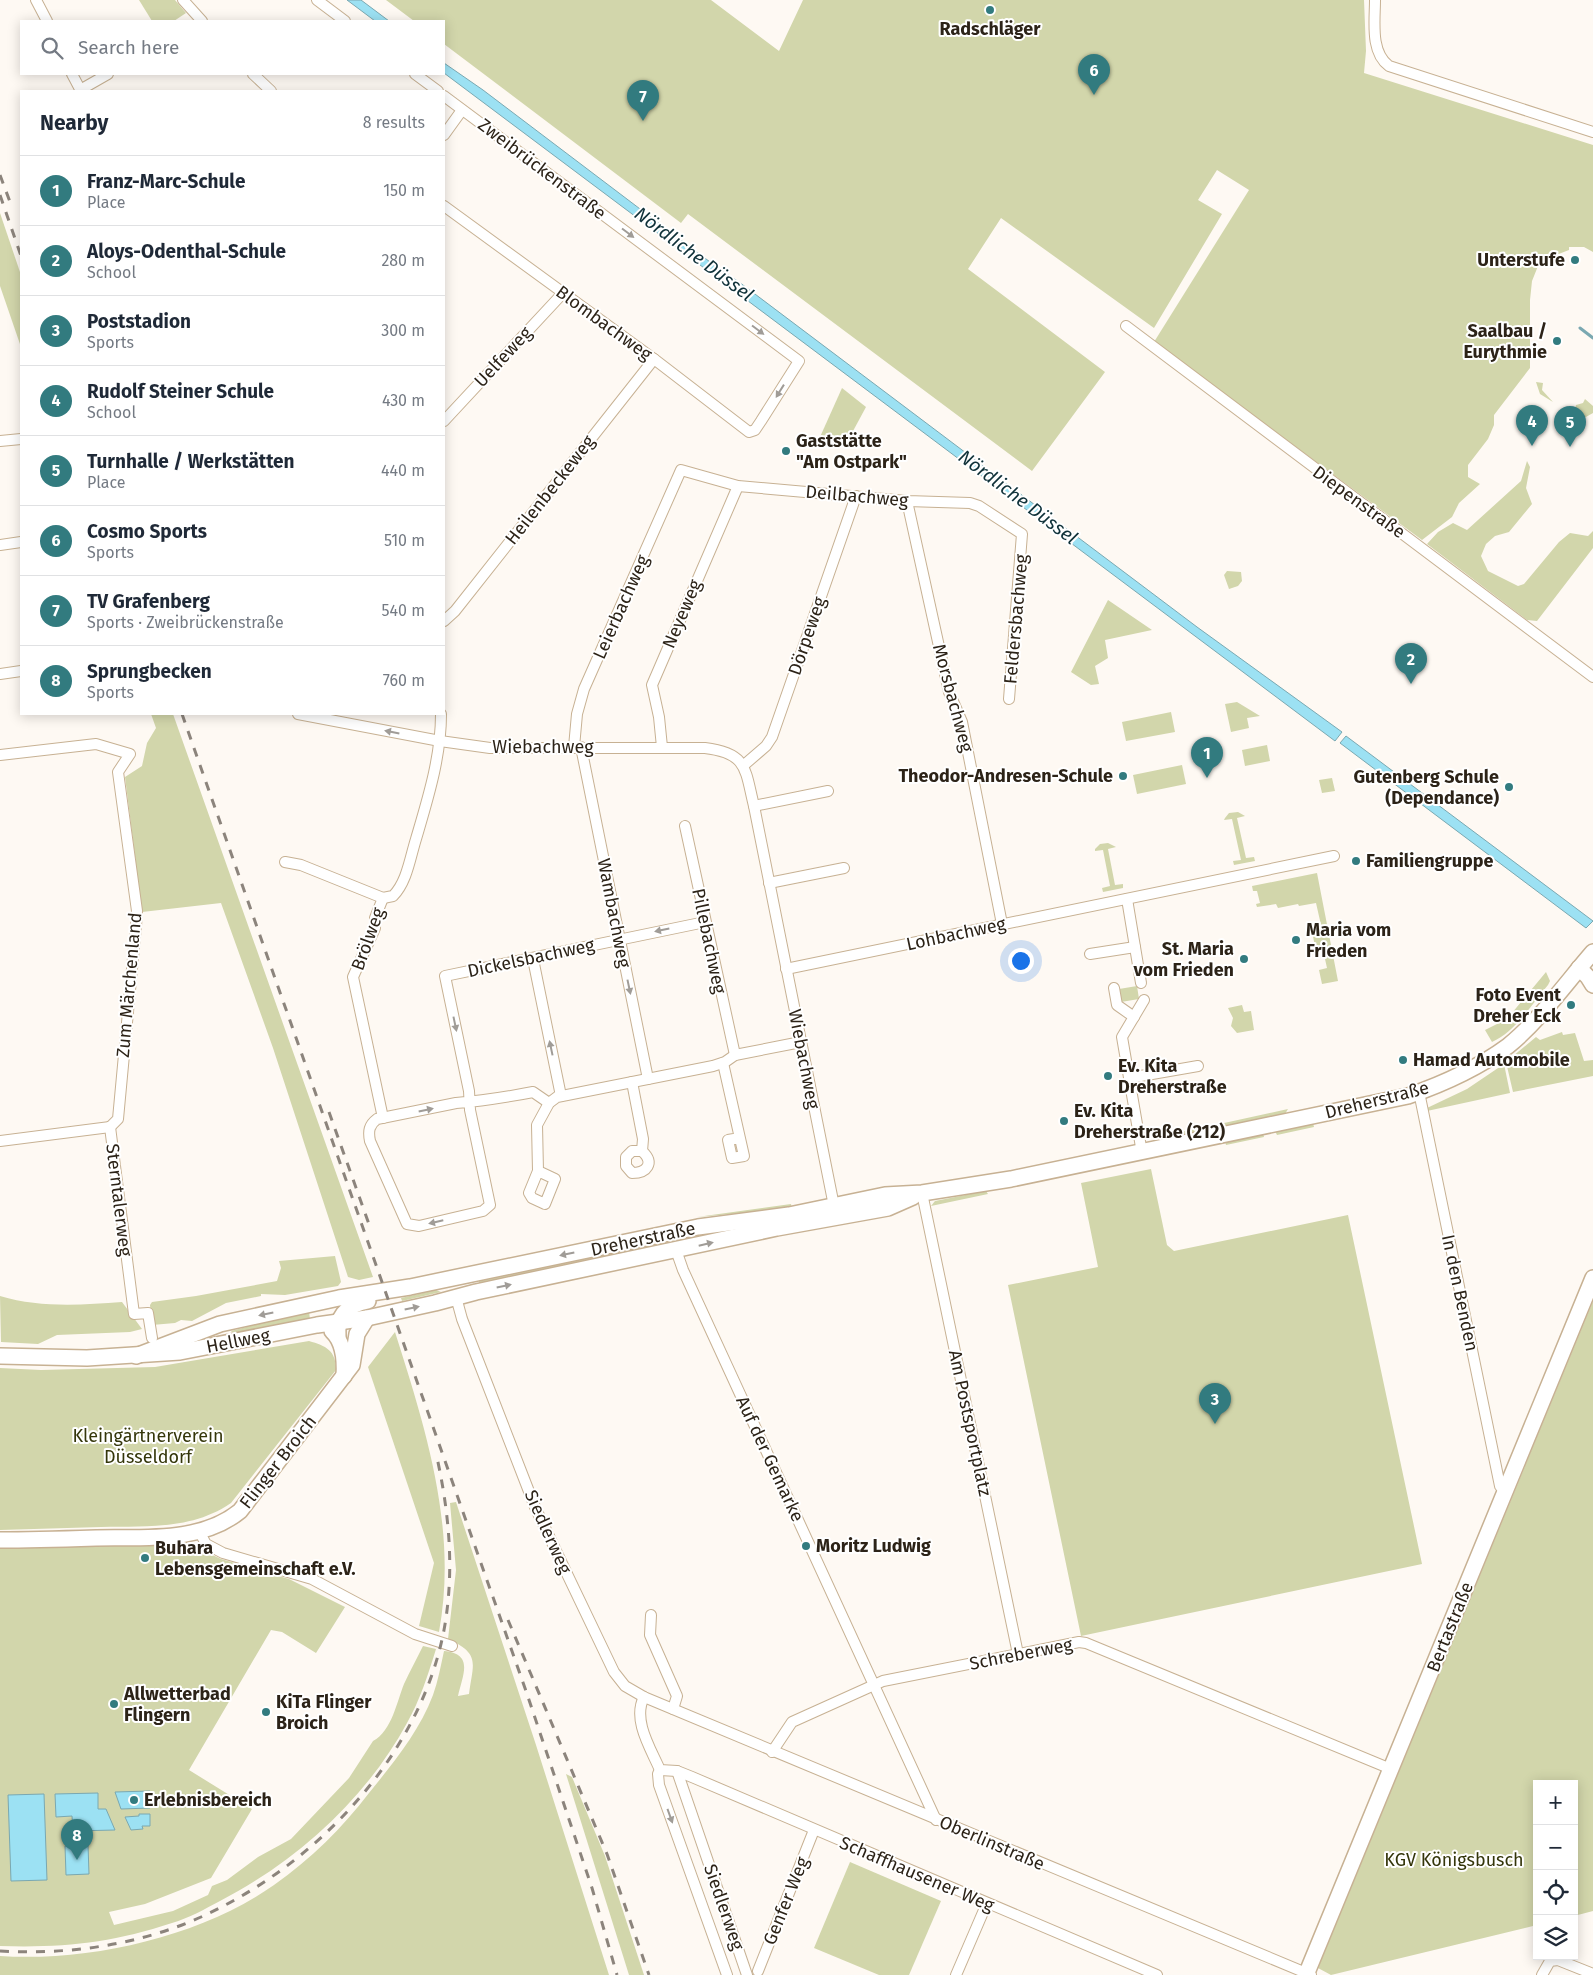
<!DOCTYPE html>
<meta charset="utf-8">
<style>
:root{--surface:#fff;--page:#f6f6f7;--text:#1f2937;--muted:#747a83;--line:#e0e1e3;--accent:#327b7f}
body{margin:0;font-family:"Fira Sans",sans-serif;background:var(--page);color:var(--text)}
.controls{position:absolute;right:15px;bottom:15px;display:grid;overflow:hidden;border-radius:0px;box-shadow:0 2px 12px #0003}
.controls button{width:45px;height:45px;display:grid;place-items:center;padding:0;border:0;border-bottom:1px solid var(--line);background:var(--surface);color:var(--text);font:25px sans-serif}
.you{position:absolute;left:1020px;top:960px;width:18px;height:18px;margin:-12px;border:4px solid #fff;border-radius:50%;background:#1a73e8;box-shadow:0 0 0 8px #1a73e833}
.badge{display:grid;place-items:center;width:32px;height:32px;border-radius:50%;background:var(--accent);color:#fff;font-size:16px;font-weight:700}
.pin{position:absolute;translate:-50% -41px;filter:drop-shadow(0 1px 2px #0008)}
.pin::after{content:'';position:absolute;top:26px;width:18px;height:15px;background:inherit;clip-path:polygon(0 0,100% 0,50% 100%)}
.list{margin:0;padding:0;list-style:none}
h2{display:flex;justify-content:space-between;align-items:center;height:65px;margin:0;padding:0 20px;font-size:21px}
h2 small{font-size:16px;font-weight:400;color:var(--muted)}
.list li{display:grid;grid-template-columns:32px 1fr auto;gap:15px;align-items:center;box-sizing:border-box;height:70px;padding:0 20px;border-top:1px solid var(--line)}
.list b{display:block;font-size:19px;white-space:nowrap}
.list p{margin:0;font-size:16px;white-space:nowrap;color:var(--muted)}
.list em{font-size:16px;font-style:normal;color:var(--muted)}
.icon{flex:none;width:28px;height:28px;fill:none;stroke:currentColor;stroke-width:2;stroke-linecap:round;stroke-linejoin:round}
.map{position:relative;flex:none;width:1593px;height:1975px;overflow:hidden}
.search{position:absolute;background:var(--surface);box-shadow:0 2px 12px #0003;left:20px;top:20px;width:425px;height:55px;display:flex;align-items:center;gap:12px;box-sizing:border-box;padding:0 18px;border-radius:0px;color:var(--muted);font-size:19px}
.panel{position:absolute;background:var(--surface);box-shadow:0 2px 12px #0003;left:20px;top:90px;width:425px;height:625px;border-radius:0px}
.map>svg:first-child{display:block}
</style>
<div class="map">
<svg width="1593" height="1975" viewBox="0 0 1593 1975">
<rect width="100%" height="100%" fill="#fef9f3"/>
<!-- green -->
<g fill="#d2d6ab">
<polygon points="139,0 175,0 186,13 174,21 152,21"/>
<polygon points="386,0 711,0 779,51 803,0 1364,0 1366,51 1364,73 1593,145 1593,252 1584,247 1569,247 1569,250 1556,255 1559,265 1543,259 1538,266 1532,281 1530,300 1530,368 1494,415 1494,425 1488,439 1468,465 1468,477 1480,484 1459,503 1452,517 1422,540 1154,342 1249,190 1217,170 1198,200 1222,214 1154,328 1001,218 968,269 1105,372 1032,471 688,214 681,223 444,44 444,21 414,21"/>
<polygon points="0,213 21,275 21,347 0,286"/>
<polygon points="1536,382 1543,383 1542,390 1553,402 1540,394"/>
<polygon points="842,388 866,407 846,444 820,437"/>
<polygon points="1585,399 1593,406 1593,413 1584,418 1574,413 1576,405 1583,403"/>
<polygon points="1527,461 1530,467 1526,488 1532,504 1509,532 1495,536 1486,544 1481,556 1488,571 1518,586 1524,584 1559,542 1570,533 1588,536 1593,531 1593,548 1537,621 1527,620 1427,544 1438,532 1453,523 1467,530 1521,481"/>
<polygon points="1227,571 1241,572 1242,581 1238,586 1229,589 1224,575"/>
<polygon points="1108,600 1152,630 1105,640 1108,658 1095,666 1099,684 1091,685 1071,672"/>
<polygon points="1237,702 1260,716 1247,718 1249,728 1231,732 1225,704"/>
<polygon points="1171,712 1175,732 1126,741 1122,722"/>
<polygon points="151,714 173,714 373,1277 359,1280 348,1277 273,1048 221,903 142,912 125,777 142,766 147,743 156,728"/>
<polygon points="1267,745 1270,761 1245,766 1242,750"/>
<polygon points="1182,765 1186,784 1137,794 1133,775"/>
<polygon points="1332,778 1335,791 1322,793 1319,780"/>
<polygon points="1238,812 1245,816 1237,818 1246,858 1254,857 1255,861 1234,865 1233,861 1241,860 1232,819 1224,820 1225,818 1229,813"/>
<polygon points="1108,843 1116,847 1108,849 1115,885 1123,884 1123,888 1103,892 1102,888 1110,886 1103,850 1095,851 1095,849 1100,844"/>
<polygon points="1317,873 1338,981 1322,984 1319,970 1327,968 1323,950 1316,951 1311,927 1321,925 1316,903 1299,906 1298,904 1278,908 1276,904 1257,907 1256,904 1260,903 1257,891 1253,891 1252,886"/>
<path d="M1546 972 1550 981 1548 985C1532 1004 1515 1032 1492 1042L1485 1030 1507 1019Z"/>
<polygon points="1137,986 1139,999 1121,1002 1119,989"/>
<polygon points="1242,1005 1244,1012 1251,1011 1254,1030 1237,1033 1231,1026 1233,1018 1228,1008"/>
<polygon points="1562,1032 1563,1035 1575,1033 1584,1061 1593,1060 1593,1076 1513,1092 1506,1062 1536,1037 1540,1040"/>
<polygon points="1504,1064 1510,1093 1427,1111 1427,1108 1467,1089"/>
<polygon points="1288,1109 1285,1114 1219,1129 1215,1125"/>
<polygon points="1313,1123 1314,1127 1277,1135 1275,1131"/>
<polygon points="1205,1127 1208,1127 1207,1131 1162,1140 1161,1138 1162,1136"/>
<polygon points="1263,1133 1264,1137 1226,1145 1225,1141"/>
<polygon points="1151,1169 1167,1245 1174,1251 1348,1215 1422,1564 1081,1636 1008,1285 1098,1267 1081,1183"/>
<polygon points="986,1191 988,1194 931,1206 935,1201"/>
<polygon points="791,1204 792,1209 697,1217"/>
<polygon points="653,1245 659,1246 479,1285 479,1281"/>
<polygon points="335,1256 341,1282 338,1286 285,1295 261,1294 261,1296 226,1303 192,1321 181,1320 175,1323 152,1325 150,1305 152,1302 196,1296 277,1281 281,1268 279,1261"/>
<polygon points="436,1290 441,1292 402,1301 401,1298"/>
<path d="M0 1296C40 1308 81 1305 122 1302L142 1329 130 1332 57 1335 38 1344 1 1342Z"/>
<polygon points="1593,1301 1593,1911 1574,1916 1574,1784 1537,1784 1537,1925 1331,1975 1318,1968"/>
<polygon points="309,1311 310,1320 234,1335 231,1331"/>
<path d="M395 1332C426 1430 458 1529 439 1632L419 1626 434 1563 368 1367Z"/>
<path d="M309 1341C326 1346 336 1350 336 1370L231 1503C192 1530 146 1526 101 1527 67 1528 34 1529 0 1530V1368L41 1370 155 1367Z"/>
<path d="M456 1502 536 1745 609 1975H0V1956C89 1962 200 1937 274 1885 311 1859 342 1828 369 1793 394 1762 419 1732 433 1695 438 1681 441 1665 444 1651 474 1654 463 1674 458 1696L469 1694C473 1663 481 1654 448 1639L456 1570 450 1503Z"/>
<path d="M183 1541 221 1559 289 1579 345 1607 316 1653 282 1632 271 1630 189 1770 252 1809 211 1878 145 1904 109 1912 114 1925 173 1911 208 1895 212 1886 227 1880 258 1857 291 1839 349 1778 373 1741C392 1731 397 1701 404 1684 410 1671 417 1658 423 1646L436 1649C428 1675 420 1700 407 1723 365 1800 297 1861 220 1901 205 1909 189 1918 172 1923 112 1943 63 1948 0 1946V1547Z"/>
<polygon points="566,1774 572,1777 605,1856 644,1975 629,1975"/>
<polygon points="850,1862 941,1901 909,1975 879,1975 814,1948"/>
</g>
<!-- water -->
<g fill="#9ce1f3" stroke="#7aa8b1">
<polygon points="347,0 361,0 389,21 375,21"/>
<polygon points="444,63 483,90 718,268 739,282 1197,627 1342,732 1335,741 464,88 444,73"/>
<polygon points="1346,736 1593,921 1586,928 1340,743"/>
<polygon points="150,1791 150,1808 121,1809 115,1792"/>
<polygon points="98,1793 98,1809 106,1809 115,1830 73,1831 72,1816 56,1817 55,1794"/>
<polygon points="44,1794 47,1880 11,1881 8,1795"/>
<polygon points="139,1814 150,1814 150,1826 142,1826 143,1829 131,1830 125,1817 139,1816"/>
<polygon points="88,1845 89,1874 66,1875 65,1846"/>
</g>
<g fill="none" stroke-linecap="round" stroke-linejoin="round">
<!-- stream -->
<polyline stroke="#7aa8b1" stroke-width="3" points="1580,328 1593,338"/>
<defs>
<g id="street">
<polyline points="36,0 47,21"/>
<polyline points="183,0 202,21"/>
<polyline points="317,0 345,21"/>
<path d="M1375 0C1375 21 1370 52 1389 66L1593 132"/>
<polyline points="72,74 81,91"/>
<polyline points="253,74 271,91"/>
<polyline points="415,74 438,91"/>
<polyline points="80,90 108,74"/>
<polyline points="444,96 799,361 761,421 755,430 749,432 654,359 444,206"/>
<polyline points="444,135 462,110"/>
<polyline points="1126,326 1593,677"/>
<polyline points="444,421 563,293"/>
<polyline points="0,441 21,439"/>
<polyline points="907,501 949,692 962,722 1002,924"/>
<polyline points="0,545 21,542"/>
<polyline points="444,621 455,611 654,359"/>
<polyline points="0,674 21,671"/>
<path d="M298 714 440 741 490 748H705C748 753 745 770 754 806L834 1206"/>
<polyline points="574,747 577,714 584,689 681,470 738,486 907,501 970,503 979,506 1022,534 1009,699"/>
<polyline points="581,747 648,1079"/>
<polyline points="662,747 659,717 652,685 738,486"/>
<polyline points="0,755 96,744 130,754 118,772 137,911 136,926 118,1119 110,1127"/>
<polyline points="744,765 766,746 772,737 856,496"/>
<polyline points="754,806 828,791"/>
<polyline points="685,826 735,1055"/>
<polyline points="285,862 301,865 383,898"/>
<polyline points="769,883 844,868"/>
<polyline points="383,898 375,918 375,928 353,977 383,1118"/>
<path d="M383 898 393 896C407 882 410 858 416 839 428 798 441 757 441 714"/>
<polyline points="1127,899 1141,983"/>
<polyline points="1090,954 1135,947"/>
<polyline points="533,959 561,1096"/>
<polyline points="786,969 1334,856"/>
<polyline points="1114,988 1117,1005 1134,1017"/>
<polyline points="723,1063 744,1156 732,1158 728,1140 740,1138"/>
<polyline points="1129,1078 1198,1066"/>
<path d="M632 1082 643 1139 642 1151C655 1163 647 1173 632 1173L626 1166V1157L632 1151H642"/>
<polyline points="1419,1092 1500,1486 1505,1492"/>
<path d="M549 1103 533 1092C507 1097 482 1101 456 1103L377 1119C369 1125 368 1131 370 1141L407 1224 419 1226 483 1211 490 1205 470 1110 469 1091 445 976 705 922"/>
<polyline points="110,1127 134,1314 148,1313 152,1338"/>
<polyline points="0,1141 110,1127"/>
<polyline points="1142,1153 1122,1037 1144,1000"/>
<polyline points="538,1171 555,1179 545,1204 532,1198 529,1193 538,1171 537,1125 549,1103 557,1097 713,1066 725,1062 735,1055 801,1042"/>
<polyline points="916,1194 922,1193 1018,1654"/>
<polyline points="676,1250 683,1270 936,1820"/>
<polyline points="456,1297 462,1319 535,1507 614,1672 625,1686 644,1697 1311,1975"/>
<polyline points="199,1531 206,1544 223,1553 312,1579 415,1634 452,1646"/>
<polyline points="651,1615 650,1635 677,1696 673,1709"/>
<path d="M644 1697C632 1720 651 1749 660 1770L677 1771 692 1777 1157 1975"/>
<polyline points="772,1752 792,1722 883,1681 1079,1642 1086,1643 1391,1769"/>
<polyline points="660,1770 658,1774 659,1785 727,1975"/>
<polyline points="677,1771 747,1975"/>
<polyline points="758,1971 814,1830"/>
<polyline points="956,1975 987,1903"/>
<polyline points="1542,1975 1550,1961 1558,1960 1593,1974"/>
</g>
<g id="secondary">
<polyline points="1579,968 1588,977 1593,985"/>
<path d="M332 1331C344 1342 345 1360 344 1376"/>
<path d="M338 1337C336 1314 348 1305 368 1301"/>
<polyline points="0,1356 87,1358 180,1352 317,1325 367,1318 435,1303 476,1292 777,1228 888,1208 913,1197"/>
<path d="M136 1356 220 1324 339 1298 410 1287 698 1227 789 1215 885 1195 922 1193 1011 1179 1408 1096C1443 1084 1478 1068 1508 1046 1540 1020 1566 983 1593 952"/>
<path d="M0 1540C32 1540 64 1539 96 1538 143 1537 201 1543 240 1511L352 1365 357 1334 367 1318"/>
<polyline points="1306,1975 1593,1278"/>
</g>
</defs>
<!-- street casing -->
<use href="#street" stroke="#c7b193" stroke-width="12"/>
<!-- secondary casing -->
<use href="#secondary" stroke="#c7b193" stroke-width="18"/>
<!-- street -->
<use href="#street" stroke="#fff" stroke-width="10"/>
<!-- secondary -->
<use href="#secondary" stroke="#fff" stroke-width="15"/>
<!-- rail -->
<g stroke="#8c847c" stroke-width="3" stroke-dasharray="9 9" stroke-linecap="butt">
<polyline points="0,175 10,202"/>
<polyline points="0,195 21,256"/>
<polyline points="182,714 526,1691 592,1888 617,1975"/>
<polyline points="329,1112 370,1227"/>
<polyline points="508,1620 607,1854 649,1975"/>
<path d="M0 1951C68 1955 139 1945 201 1917 316 1865 420 1756 444 1630 455 1570 449 1511 436 1453"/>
</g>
</g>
<!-- one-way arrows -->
<defs><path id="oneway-solid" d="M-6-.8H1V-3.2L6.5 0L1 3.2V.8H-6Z" transform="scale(1.25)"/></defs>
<g fill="#a09c97">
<use href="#oneway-solid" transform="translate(628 233) rotate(37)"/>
<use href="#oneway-solid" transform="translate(758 330) rotate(37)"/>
<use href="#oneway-solid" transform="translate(780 391) rotate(122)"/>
<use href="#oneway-solid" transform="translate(392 732) rotate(-169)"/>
<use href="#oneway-solid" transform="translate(662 930) rotate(168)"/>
<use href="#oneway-solid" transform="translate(629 987) rotate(78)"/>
<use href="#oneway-solid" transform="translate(455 1024) rotate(78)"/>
<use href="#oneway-solid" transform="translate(551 1048) rotate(-102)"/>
<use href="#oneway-solid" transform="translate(426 1110) rotate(-12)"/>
<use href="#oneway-solid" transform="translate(436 1222) rotate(167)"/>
<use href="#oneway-solid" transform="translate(706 1244) rotate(-13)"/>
<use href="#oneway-solid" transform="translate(567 1254) rotate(168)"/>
<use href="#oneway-solid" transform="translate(504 1286) rotate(-12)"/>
<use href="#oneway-solid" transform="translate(412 1308) rotate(-12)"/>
<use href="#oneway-solid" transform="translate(266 1314) rotate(168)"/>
<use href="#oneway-solid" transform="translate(670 1816) rotate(70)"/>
</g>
<!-- markers -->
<g fill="#327b7f" stroke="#fff" stroke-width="2">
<circle cx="990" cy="10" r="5"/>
<circle cx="1575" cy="260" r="5"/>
<circle cx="1557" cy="341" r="5"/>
<circle cx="786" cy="451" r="5"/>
<circle cx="1123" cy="776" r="5"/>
<circle cx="1509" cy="787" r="5"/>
<circle cx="1356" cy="861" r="5"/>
<circle cx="1296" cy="940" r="5"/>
<circle cx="1244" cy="959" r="5"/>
<circle cx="1571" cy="1005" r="5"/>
<circle cx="1403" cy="1060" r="5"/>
<circle cx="1108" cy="1076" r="5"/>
<circle cx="1064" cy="1121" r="5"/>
<circle cx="806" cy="1546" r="5"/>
<circle cx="145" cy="1558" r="5"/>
<circle cx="114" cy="1704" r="5"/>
<circle cx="266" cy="1712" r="5"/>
<circle cx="134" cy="1800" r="5"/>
</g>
<g text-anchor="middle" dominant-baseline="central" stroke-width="4" stroke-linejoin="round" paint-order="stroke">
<!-- poi labels -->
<g font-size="18" font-weight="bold" fill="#2c2318" stroke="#fff" text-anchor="start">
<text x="990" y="29" text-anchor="middle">Radschläger</text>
<text x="1565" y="260" text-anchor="end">Unterstufe</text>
<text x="1547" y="331" text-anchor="end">Saalbau /<tspan x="1547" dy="21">Eurythmie</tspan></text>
<text x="796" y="441">Gaststätte<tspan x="796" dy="21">"Am Ostpark"</tspan></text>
<text x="1113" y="776" text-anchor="end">Theodor-Andresen-Schule</text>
<text x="1499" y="777" text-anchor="end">Gutenberg Schule<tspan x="1499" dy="21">(Dependance)</tspan></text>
<text x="1366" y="861">Familiengruppe</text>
<text x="1306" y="930">Maria vom<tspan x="1306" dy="21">Frieden</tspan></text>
<text x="1234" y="949" text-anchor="end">St. Maria<tspan x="1234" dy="21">vom Frieden</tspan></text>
<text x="1561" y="995" text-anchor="end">Foto Event<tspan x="1561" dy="21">Dreher Eck</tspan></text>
<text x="1413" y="1060">Hamad Automobile</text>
<text x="1118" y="1066">Ev. Kita<tspan x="1118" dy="21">Dreherstraße</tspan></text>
<text x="1074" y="1111">Ev. Kita<tspan x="1074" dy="21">Dreherstraße (212)</tspan></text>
<text x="816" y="1546">Moritz Ludwig</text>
<text x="155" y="1548">Buhara<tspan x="155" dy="21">Lebensgemeinschaft e.V.</tspan></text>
<text x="124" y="1694">Allwetterbad<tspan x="124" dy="21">Flingern</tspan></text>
<text x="276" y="1702">KiTa Flinger<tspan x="276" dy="21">Broich</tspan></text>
<text x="144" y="1800">Erlebnisbereich</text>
</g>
<!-- street labels -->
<g font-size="18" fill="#2c2318" stroke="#fff">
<text transform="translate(542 169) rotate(37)">Zweibrückenstraße</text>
<text transform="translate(604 323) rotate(36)">Blombachweg</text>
<text transform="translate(503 357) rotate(-47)">Uelfeweg</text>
<text transform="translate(550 490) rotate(-52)">Heilenbeckeweg</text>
<text transform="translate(857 496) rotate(5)">Deilbachweg</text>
<text transform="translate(1359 502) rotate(36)">Diepenstraße</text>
<text transform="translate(621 607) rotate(-66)">Leierbachweg</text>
<text transform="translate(682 614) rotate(-67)">Neyeweg</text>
<text transform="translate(1016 619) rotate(-85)">Feldersbachweg</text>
<text transform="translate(807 636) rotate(-71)">Dörpeweg</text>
<text transform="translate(953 698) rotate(75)">Morsbachweg</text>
<text x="543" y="747">Wiebachweg</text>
<text transform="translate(614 913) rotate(79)">Wambachweg</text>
<text transform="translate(956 934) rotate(-12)">Lohbachweg</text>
<text transform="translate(368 939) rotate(-70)">Brölweg</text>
<text transform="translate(709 941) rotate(78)">Pillebachweg</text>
<text transform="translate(531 958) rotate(-12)">Dickelsbachweg</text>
<text transform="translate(129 985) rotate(-85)">Zum Märchenland</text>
<text transform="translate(804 1059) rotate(79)">Wiebachweg</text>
<text transform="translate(1377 1100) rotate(-14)">Dreherstraße</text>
<text transform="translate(119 1200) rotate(83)">Sterntalerweg</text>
<text transform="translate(643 1239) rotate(-12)">Dreherstraße</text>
<text transform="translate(1460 1293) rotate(78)">In den Benden</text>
<text transform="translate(238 1341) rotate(-11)">Hellweg</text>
<text transform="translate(970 1423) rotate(78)">Am Postsportplatz</text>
<text transform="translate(770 1459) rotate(65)">Auf der Gemarke</text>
<text transform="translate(278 1462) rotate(-52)">Flinger Broich</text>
<text transform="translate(548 1532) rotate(66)">Siedlerweg</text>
<text transform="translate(1450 1627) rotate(-68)">Bertastraße</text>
<text transform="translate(1021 1654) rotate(-11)">Schreberweg</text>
<text transform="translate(992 1843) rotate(23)">Oberlinstraße</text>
<text transform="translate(917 1874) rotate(23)">Schaffhausener Weg</text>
<text transform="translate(786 1901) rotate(-68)">Genfer Weg</text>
<text transform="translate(724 1907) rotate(71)">Siedlerweg</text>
</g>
<!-- park labels -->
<g font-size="18" fill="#34360a" stroke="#fff">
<text x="148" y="1436">Kleingärtnerverein<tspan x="148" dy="21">Düsseldorf</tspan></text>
<text x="1454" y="1860">KGV Königsbusch</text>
</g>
<!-- water labels -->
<g font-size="19" font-style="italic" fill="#0f3139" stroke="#fff">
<text transform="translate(694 254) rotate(37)">Nördliche Düssel</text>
<text transform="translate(1018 497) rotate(37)">Nördliche Düssel</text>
</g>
</g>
</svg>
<div class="controls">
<button>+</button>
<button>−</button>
<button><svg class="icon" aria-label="locate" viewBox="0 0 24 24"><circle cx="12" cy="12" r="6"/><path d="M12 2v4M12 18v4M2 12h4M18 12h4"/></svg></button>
<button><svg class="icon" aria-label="layers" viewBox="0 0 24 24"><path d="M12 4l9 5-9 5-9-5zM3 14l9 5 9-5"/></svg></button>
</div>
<div class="you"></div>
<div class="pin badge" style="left:1207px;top:778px">1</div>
<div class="pin badge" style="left:1411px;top:684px">2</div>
<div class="pin badge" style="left:1215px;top:1424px">3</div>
<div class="pin badge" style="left:1532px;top:446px">4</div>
<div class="pin badge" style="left:1570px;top:447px">5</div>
<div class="pin badge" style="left:1094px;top:95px">6</div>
<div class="pin badge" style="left:643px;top:121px">7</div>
<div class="pin badge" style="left:77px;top:1860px">8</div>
<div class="search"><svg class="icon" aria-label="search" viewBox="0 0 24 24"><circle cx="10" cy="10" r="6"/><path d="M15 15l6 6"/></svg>Search here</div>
<section class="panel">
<h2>Nearby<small>8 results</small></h2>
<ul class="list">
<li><span class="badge">1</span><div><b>Franz-Marc-Schule</b><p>Place</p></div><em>150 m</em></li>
<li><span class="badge">2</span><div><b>Aloys-Odenthal-Schule</b><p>School</p></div><em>280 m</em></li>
<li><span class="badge">3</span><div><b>Poststadion</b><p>Sports</p></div><em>300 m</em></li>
<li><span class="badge">4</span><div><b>Rudolf Steiner Schule</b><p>School</p></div><em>430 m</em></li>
<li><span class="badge">5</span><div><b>Turnhalle / Werkstätten</b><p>Place</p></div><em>440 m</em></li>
<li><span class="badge">6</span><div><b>Cosmo Sports</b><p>Sports</p></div><em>510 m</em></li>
<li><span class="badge">7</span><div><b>TV Grafenberg</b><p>Sports · Zweibrückenstraße</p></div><em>540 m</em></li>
<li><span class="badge">8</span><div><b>Sprungbecken</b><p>Sports</p></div><em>760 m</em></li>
</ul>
</section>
</div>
